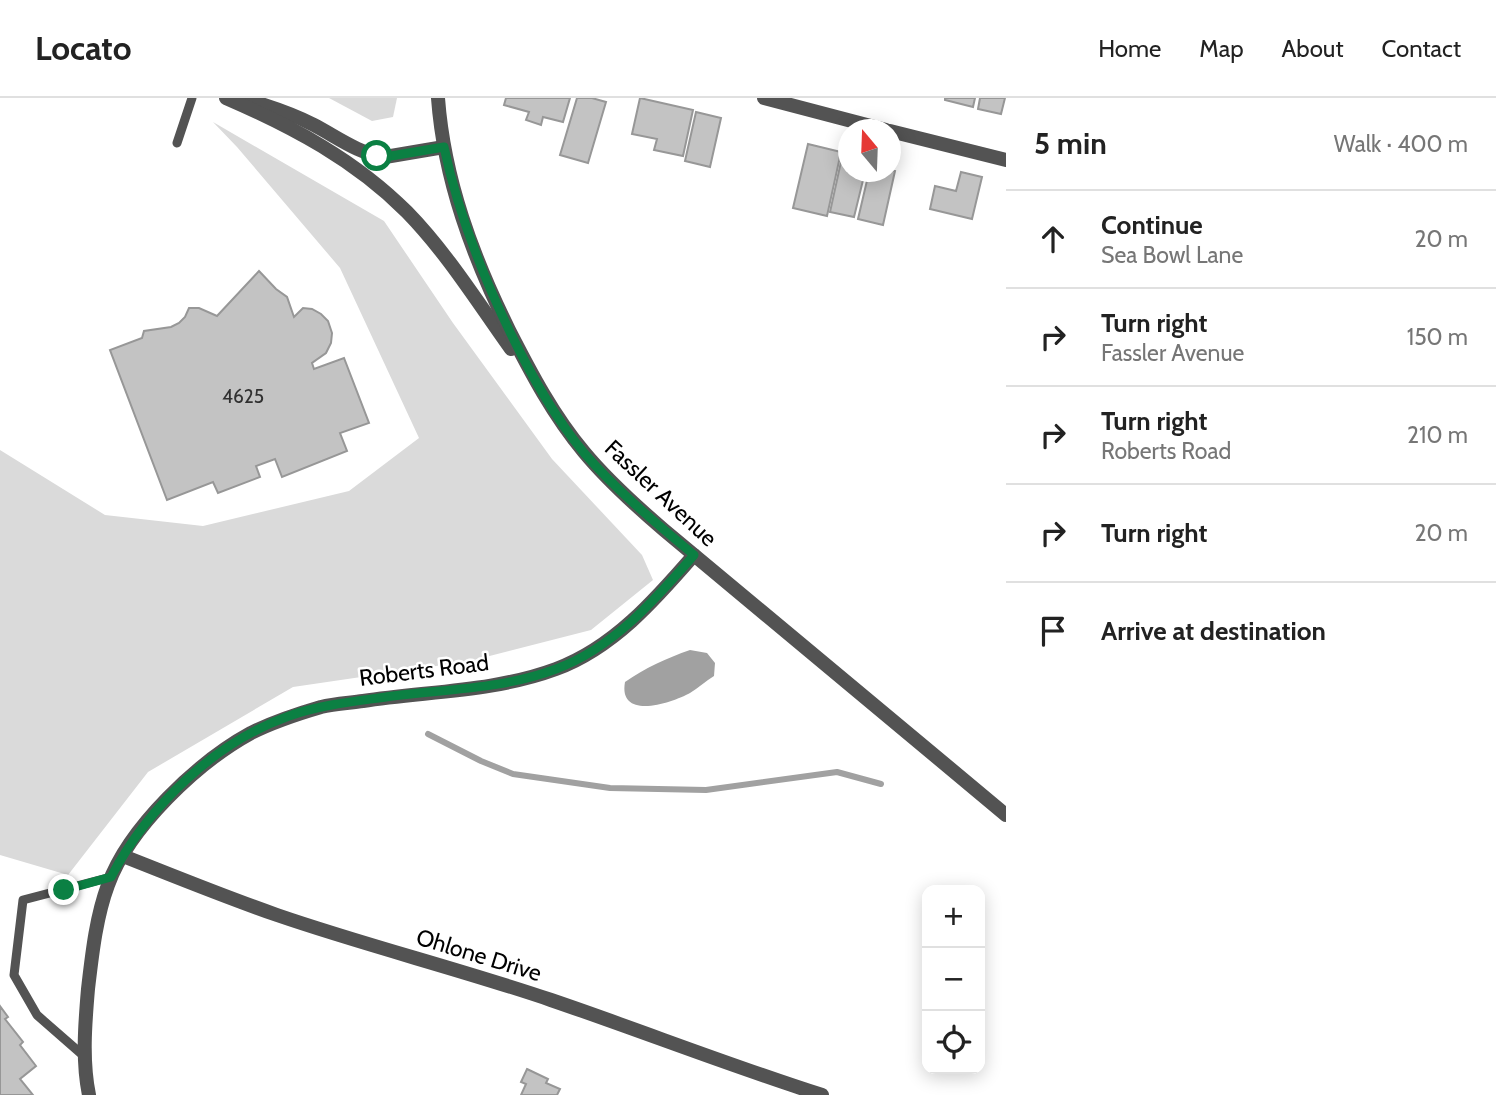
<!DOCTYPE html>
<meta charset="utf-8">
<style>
:root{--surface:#fff;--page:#f6f6f6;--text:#222;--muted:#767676;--line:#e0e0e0}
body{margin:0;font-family:Cabin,sans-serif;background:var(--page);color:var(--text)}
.controls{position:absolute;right:21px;bottom:21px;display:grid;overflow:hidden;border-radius:14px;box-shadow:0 4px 18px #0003}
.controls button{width:63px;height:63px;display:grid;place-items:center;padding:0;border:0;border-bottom:2px solid var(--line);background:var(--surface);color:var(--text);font:35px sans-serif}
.compass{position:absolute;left:838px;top:21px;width:63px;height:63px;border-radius:50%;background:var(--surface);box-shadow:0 4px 18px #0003;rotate:341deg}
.stop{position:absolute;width:21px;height:21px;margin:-16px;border:5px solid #0b8043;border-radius:50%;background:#fff}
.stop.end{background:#0b8043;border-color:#fff;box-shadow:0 2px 7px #0008}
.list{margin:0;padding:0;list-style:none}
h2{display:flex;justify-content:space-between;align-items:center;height:91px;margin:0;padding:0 28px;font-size:30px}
h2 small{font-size:23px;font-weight:400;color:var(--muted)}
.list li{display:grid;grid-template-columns:46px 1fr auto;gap:21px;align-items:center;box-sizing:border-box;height:98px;padding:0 28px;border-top:2px solid var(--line)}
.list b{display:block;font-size:26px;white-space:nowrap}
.list p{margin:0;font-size:23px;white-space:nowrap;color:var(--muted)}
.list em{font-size:23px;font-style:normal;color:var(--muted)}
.icon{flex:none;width:38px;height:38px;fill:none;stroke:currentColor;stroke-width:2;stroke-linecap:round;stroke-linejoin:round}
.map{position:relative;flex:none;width:1006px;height:997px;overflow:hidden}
header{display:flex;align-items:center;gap:42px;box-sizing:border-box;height:98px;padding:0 35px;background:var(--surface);border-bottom:2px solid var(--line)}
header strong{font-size:33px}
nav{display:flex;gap:38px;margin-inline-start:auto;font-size:24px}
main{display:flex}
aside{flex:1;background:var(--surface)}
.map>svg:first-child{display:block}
</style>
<header>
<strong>Locato</strong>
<nav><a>Home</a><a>Map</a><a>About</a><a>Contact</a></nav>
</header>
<main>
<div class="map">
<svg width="1006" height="997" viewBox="0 0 1006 997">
<rect width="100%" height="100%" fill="#fff"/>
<!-- green -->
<g fill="#dadada">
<polygon points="329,0 397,0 393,19 372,23"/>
<polygon points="213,24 384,123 453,225 552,361 642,457 653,482 591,532 470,563 293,589 148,674 68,777 0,757 0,352 105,417 203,428 349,393 419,340 340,170 237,49"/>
</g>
<!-- water -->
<path fill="#a1a1a1" d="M690 552 707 555 715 565 714 578C706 583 698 590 690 595 672 605 618 623 625 584 645 570 667 560 690 552Z"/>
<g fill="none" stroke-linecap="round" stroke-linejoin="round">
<!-- stream -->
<polyline stroke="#a1a1a1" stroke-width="6" points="428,636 481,663 513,676 610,690 706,692 837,674 881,686"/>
</g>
<!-- building -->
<g fill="#c3c3c3" stroke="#979797" stroke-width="2">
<polygon points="506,0 570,0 563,24 543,19 541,27 526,22 529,14 504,7"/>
<polygon points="577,0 592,0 606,4 588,65 560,57"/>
<polygon points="640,0 693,12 683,58 654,52 657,41 632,36"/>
<polygon points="945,0 975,0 973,9 945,2"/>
<polygon points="980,0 1005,0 1001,16 978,11"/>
<polygon points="696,14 721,20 710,69 685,63"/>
<polygon points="808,46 841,54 827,118 793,110"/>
<polygon points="844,50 848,51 848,74 865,74 854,119 830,114"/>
<polygon points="890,72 895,73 883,127 858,121 869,74 890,74"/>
<polygon points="961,74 982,79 972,121 930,111 935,88 956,93"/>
<polygon points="259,173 276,191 287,199 294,219 303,210 312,211 321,216 328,223 332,235 331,245 326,255 312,265 314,271 344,260 369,325 340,335 347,353 282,379 275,361 256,368 260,379 218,395 213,384 167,402 110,252 142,240 144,233 171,229 179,225 185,219 189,210 199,210 217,218"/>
<polygon points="0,908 8,919 5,921 23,944 20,947 36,968 20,981 33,997 0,997"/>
<polygon points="527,971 548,981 546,985 560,991 557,997 521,997 526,986 521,984"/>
</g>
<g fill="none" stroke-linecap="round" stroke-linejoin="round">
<!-- service -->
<g stroke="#535353" stroke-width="9">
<polyline points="177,45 192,0"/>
<polyline points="85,959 37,917 14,877 23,802 111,779"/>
</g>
<!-- minor -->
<g stroke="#535353" stroke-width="14">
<path d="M241 0C266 7 291 15 314 27 337 39 359 56 385 59L444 49"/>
<polyline points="764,0 886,32"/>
<polyline points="890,33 1006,62"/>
<path d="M123 758C174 778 225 799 277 817 367 848 460 871 551 902 642 933 731 968 822 997"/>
<path d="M89 997C82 963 85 926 88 891 92 857 96 819 108 787 129 729 198 664 251 635 273 624 297 616 321 609 334 606 349 605 363 603 427 593 494 594 556 571 613 550 655 502 694 457"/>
</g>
<!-- tertiary -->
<g stroke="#535353" stroke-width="14">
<path d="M226 0C293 29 355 62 407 114 447 155 478 205 511 251"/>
<path d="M438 0C444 82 473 159 509 232 531 275 553 317 584 354 608 383 636 408 664 432L1006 717"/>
</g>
</g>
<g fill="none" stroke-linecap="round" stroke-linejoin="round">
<!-- route -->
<path stroke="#0b8043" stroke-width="9" d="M64 792 111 779C148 709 213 645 289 618 322 606 359 603 393 598 448 591 503 591 556 571 613 550 655 502 694 457 656 425 618 394 585 356 554 319 531 277 510 234 481 174 458 115 444 49L385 59 377 58"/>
</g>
<g text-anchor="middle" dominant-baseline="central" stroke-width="5" stroke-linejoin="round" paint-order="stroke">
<!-- number labels -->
<g font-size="19" fill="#313131">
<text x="243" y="298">4625</text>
</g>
<!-- street labels -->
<g font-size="23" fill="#000" stroke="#fff">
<text transform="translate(661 395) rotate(43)">Fassler Avenue</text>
<text transform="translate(424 572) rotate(-7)">Roberts Road</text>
<text transform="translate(479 857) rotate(17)">Ohlone Drive</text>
</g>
</g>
</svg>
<div class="controls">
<button>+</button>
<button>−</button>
<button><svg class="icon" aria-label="locate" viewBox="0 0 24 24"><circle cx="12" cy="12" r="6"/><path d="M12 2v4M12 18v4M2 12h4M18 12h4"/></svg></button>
</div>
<svg class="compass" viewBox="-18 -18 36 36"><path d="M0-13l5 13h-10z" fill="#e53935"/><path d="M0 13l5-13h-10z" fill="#767676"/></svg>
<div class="stop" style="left:377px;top:58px"></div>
<div class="stop end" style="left:64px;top:792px"></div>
</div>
<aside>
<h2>5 min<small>Walk · 400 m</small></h2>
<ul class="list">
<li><svg class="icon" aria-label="ahead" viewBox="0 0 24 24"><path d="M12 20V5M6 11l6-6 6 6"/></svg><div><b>Continue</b><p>Sea Bowl Lane</p></div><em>20 m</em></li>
<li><svg class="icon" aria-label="right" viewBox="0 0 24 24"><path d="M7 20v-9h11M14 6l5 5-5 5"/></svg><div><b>Turn right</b><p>Fassler Avenue</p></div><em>150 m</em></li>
<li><svg class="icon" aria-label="right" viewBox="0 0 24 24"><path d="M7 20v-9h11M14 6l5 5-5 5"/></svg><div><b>Turn right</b><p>Roberts Road</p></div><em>210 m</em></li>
<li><svg class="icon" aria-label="right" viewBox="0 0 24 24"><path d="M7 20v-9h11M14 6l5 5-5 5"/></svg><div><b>Turn right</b></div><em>20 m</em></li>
<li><svg class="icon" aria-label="arrive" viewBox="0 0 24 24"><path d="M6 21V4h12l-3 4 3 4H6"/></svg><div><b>Arrive at destination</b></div></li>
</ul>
</aside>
</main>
